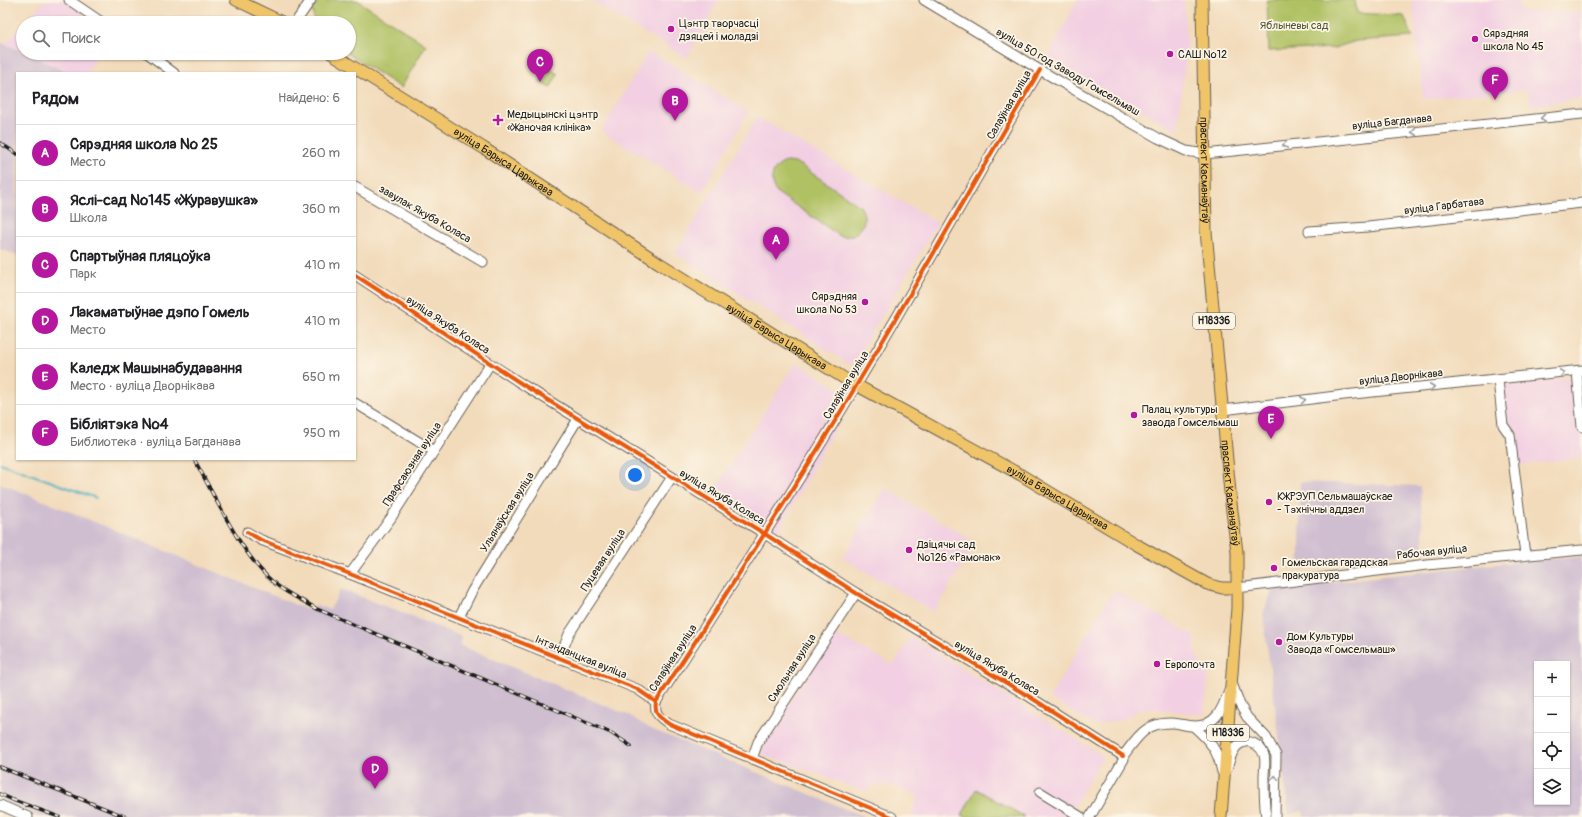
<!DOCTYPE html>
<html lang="ru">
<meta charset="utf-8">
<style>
:root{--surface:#fff;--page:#f6f6f6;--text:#202124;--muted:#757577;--line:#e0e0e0;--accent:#b5179e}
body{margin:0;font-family:Pangolin,sans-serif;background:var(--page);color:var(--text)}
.controls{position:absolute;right:12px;bottom:12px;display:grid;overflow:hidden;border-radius:0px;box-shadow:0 1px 3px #0004}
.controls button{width:36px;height:36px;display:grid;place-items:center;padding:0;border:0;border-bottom:1px solid var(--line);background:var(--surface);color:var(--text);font:20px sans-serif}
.you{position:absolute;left:635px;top:475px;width:14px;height:14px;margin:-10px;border:3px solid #fff;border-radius:50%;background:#1a73e8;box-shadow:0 0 0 6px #1a73e833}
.badge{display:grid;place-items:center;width:26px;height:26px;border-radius:50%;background:var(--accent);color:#fff;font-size:13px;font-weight:700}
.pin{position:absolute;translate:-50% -33px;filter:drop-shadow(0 1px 2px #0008)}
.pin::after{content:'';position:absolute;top:21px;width:14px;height:12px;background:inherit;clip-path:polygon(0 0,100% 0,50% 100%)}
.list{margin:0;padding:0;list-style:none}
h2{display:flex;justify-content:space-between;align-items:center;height:52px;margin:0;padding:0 16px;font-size:17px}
h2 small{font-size:13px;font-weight:400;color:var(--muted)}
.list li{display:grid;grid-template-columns:26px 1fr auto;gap:12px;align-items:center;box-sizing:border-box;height:56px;padding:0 16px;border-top:1px solid var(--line)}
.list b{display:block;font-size:15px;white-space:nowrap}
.list p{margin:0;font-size:13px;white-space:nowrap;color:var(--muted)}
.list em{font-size:13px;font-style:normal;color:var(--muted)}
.icon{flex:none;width:22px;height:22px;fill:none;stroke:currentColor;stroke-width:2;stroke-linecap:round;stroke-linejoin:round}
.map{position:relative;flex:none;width:1582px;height:817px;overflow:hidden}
.search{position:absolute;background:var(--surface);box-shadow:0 1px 3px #0004;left:16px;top:16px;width:340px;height:44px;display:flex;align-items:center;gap:10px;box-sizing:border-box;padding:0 14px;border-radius:22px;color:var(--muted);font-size:15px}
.panel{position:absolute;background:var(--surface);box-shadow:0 1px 3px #0004;left:16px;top:72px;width:340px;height:388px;border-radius:0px}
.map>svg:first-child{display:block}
</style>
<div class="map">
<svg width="1582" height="817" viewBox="0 0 1582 817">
<rect width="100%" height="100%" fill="#fcf5e5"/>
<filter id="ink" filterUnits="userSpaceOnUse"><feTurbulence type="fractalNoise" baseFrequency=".025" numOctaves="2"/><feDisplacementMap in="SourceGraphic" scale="8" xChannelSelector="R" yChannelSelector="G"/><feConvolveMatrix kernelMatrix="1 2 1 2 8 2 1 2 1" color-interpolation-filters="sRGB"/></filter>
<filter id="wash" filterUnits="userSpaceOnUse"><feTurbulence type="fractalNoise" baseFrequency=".012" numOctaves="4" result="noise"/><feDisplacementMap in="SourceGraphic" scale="16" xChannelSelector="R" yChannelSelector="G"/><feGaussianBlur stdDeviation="0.9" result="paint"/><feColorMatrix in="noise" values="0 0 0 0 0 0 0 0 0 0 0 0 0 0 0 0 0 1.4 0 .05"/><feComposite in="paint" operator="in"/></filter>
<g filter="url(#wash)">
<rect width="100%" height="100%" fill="#f2dbbb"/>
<!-- built -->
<g fill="#f2cfe2">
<polygon points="55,0 65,0 95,23 24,23 43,2"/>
<polygon points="590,0 719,0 687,58"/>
<polygon points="1077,0 1184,0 1187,49 1177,130 1048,58"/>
<polygon points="1412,0 1518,0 1520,11 1582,12 1582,98 1531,106 1528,90 1423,99"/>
<polygon points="23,24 23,52 5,44"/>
<polygon points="649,51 749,112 701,192 601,131"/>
<polygon points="25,53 99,53 87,73 69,73"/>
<polygon points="757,117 938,223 853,363 849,364 675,253"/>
<polygon points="796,362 852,398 777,534 712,494"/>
<polygon points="1582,376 1582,458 1517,465 1505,422 1501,386"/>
<polygon points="884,488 976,543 934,612 843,558"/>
<polygon points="1114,590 1195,636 1195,654 1209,674 1204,715 1157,709 1142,709 1119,721 1094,725 1049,698"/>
<polygon points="837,635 893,665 911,637 1103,756 1068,817 915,817 911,815 918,795 885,784 880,786 875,783 866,791 761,754 763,744 774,724"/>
</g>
<!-- industrial -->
<g fill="#cfbdd0" fill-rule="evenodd">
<polygon points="0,42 69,73 17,73 17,255 0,249"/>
<polygon points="1300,482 1420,486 1424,551 1300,569"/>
<polygon points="0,483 313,612 316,605 330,610 341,589 463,637 459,645 628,715 651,729 865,817 38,817 0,801"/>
<path d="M1582 557V817H1304L1303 811 1289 814 1263 614 1273 588 1524 561ZM1537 664H1567V802H1537Z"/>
</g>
<!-- green -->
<g fill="#b0c164" stroke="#666e40">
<polygon points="319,0 357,0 426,45 401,88 347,53 349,53 349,23 315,23 312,10"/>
<polygon points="1267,0 1355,0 1357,13 1404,16 1413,37 1356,41 1334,48 1269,51"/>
<polygon points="549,68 558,74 550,88 540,82"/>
<path d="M786 162 796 163 800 165 860 206C871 222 859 239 840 236L776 192C768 180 772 167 786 162Z"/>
<polygon points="976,789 1025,817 965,817 962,815"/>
</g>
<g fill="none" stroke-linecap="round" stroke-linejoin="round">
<!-- stream -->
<polyline stroke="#40adbf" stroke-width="2" points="0,463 96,498"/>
</g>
</g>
<g filter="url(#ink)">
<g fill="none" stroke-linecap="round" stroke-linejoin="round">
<defs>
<g id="minor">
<polyline points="69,0 103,23"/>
<polyline points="924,0 1040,70 1158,138 1186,151 1205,154 1582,114"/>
<polyline points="295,23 311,0"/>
<polyline points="147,53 174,73"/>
<polyline points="355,187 483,262"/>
<polyline points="1309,231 1368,227 1582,203"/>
<polyline points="355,275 525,386 765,534 856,593 1030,697 1123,756"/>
<polyline points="1577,371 1582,427"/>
<polyline points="1498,380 1503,425 1510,435 1525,555"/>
<polyline points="355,403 434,451"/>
<polyline points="1223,410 1344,395 1582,370"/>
<path d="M247 532 261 540 350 574 637 689 656 702C654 714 659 717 669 724L892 817"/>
<polyline points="350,574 391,518 490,364"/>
<polyline points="1237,588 1427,565 1582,550"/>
<polyline points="459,617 472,591 578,419"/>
<polyline points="559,659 569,634 672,477"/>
<polyline points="1232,683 1240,705 1247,717 1266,737 1276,755 1275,817"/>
<path d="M656 702C721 602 786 503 847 401 913 292 975 179 1040 70"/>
<path d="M1193 726C1210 741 1218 750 1222 772"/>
<path d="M1123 756C1131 746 1141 730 1153 726 1159 723 1165 723 1172 723 1179 723 1186 726 1193 726 1216 727 1222 709 1229 691"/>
<polyline points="752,759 758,742 856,593"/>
<path d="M1227 769C1230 759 1233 744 1245 742 1253 740 1262 748 1264 755 1266 761 1264 770 1264 776 1264 790 1264 803 1266 817"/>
<polyline points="1040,792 1081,817"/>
<polyline points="0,805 28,817"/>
<polyline points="1090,817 1124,759 1123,756"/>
</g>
<g id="major">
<polyline points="236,0 284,23"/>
<path id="s1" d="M1202 0 1206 231 1231 503 1237 552V608L1234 647 1221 817"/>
<path id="s2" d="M331 53 485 149 659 263 847 380 1021 475 1137 545 1207 584 1222 588H1237"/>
</g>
</defs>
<!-- minor casing -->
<use href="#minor" stroke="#675f54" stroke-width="11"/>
<!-- major casing -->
<use href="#major" stroke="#675f54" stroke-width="13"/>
<!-- minor -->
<use href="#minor" stroke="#fff" stroke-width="9"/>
<!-- major -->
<use href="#major" stroke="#f0c469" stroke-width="11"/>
<defs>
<g id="rail">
<polyline points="0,143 17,154"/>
<path d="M194 459C215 496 241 555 273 582 285 593 302 600 317 609L611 733 631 746"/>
<polyline points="0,767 126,817"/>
<polyline points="0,794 13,800 59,817"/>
</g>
</defs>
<!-- rail casing -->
<use href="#rail" stroke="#1c1c1c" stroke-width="3.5"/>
<!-- rail -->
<use href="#rail" stroke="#fcf5e5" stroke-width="2" stroke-dasharray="6" stroke-linecap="butt"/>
<defs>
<g id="cycleway">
<polyline points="355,275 525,386 765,534 856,593 1030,697 1123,756"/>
<path d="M247 532 261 540 350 574 637 689 656 702C654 714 659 717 669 724L892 817"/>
<path d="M656 702C721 602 786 503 847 401 913 292 975 179 1040 70"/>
</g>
</defs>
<!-- cycleway casing -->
<use href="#cycleway" stroke="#fcf5e5" stroke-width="6"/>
<!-- cycleway -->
<use href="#cycleway" stroke="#e8590c" stroke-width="4"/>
</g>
<!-- one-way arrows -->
<defs><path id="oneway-chevron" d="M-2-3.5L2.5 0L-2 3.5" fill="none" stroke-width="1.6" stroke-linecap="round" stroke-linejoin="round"/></defs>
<g stroke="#999">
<use href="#oneway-chevron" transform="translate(1543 118) rotate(174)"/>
<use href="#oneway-chevron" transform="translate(1414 132) rotate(174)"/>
<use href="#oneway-chevron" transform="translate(1285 145) rotate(174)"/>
<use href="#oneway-chevron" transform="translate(1562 373) rotate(-8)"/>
<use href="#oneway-chevron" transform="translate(1432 387) rotate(-6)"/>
<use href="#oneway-chevron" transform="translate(1303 400) rotate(-7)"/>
<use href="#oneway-chevron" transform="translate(1275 778) rotate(-86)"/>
</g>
</g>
<!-- markers -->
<g fill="#b5179e" stroke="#fcf5e5" stroke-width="1.5">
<circle cx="671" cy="29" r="4"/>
<circle cx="1475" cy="39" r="4"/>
<circle cx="1170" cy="54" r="4"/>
<path d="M496 114h4v4h4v4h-4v4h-4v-4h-4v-4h4z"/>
<circle cx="865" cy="302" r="4"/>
<circle cx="1134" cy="415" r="4"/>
<circle cx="1269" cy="502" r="4"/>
<circle cx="909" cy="550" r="4"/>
<circle cx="1274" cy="568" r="4"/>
<circle cx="1279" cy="642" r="4"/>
<circle cx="1157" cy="664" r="4"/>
</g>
<g text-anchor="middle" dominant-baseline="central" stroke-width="3.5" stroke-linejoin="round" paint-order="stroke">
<!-- shield labels -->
<g fill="#fcf5e5" stroke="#5f5d58" stroke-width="1">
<rect x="1193" y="313" width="42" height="16" rx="3"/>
<rect x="1207" y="725" width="42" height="16" rx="3"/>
</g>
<g font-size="10" font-weight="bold" fill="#1c1c1c">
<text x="1214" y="321">Н18336</text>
<text x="1228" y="733">Н18336</text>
</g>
<!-- poi labels -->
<g font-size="11" fill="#1c1c1c" stroke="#fcf5e5" text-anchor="start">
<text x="679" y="23">Цэнтр творчасці<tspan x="679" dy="13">дзяцей і моладзі</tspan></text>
<text x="1483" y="33">Сярэдняя<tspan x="1483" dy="13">школа № 45</tspan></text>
<text x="1178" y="54">САШ №12</text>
<text x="507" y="114">Медыцынскі цэнтр<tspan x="507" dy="13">«Жаночая клініка»</tspan></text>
<text x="857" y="296" text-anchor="end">Сярэдняя<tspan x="857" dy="13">школа № 53</tspan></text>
<text x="1142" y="409">Палац культуры<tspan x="1142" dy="13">завода Гомсельмаш</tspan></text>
<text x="1277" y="496">КЖРЭУП Сельмашаўскае<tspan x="1277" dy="13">- Тэхнічны аддзел</tspan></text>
<text x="917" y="544">Дзіцячы сад<tspan x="917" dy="13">№126 «Рамонак»</tspan></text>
<text x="1282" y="562">Гомельская гарадская<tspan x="1282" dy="13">пракуратура</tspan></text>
<text x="1287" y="636">Дом Культуры<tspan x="1287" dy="13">Завода «Гомсельмаш»</tspan></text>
<text x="1165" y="664">Европочта</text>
</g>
<!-- park labels -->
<g font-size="11" fill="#505635" stroke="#fcf5e5">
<text x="1294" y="25">Яблыневы сад</text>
</g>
<!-- street labels -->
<g font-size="11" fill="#1c1c1c" stroke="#fcf5e5">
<text transform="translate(1068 72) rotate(30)">вуліца 50 год Заводу Гомсельмаш</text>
<text transform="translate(1009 105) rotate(-60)">Салаўіная вуліца</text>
<text transform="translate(1392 122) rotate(-6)">вуліца Багданава</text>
<text stroke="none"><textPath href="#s2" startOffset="204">вуліца Барыса Царыкава</textPath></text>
<text stroke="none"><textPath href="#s1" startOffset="170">праспект Касманаўтаў</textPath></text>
<text transform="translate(1444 206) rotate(-7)">вуліца Гарбатава</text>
<text transform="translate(425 214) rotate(30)">завулак Якуба Коласа</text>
<text transform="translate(448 325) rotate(33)">вуліца Якуба Коласа</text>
<text stroke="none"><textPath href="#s2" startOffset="528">вуліца Барыса Царыкава</textPath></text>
<text transform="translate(1401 377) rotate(-6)">вуліца Дворнікава</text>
<text transform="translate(846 385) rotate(-59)">Салаўіная вуліца</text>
<text transform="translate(412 464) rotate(-57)">Прафсаюзная вуліца</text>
<text stroke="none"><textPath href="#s1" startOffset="494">праспект Касманаўтаў</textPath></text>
<text transform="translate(722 497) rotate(31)">вуліца Якуба Коласа</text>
<text stroke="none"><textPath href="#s2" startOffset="852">вуліца Барыса Царыкава</textPath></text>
<text transform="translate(507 512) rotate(-58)">Ульянаўская вуліца</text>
<text transform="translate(1432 552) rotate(-6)">Рабочая вуліца</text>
<text transform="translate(603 560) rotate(-57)">Пуцевая вуліца</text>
<text transform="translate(581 657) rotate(22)">Інтэнданцкая вуліца</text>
<text transform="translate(673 658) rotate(-57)">Салаўіная вуліца</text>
<text transform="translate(792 668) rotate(-57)">Смольная вуліца</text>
<text transform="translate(997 668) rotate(31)">вуліца Якуба Коласа</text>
</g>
</g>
</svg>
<div class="controls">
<button>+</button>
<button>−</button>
<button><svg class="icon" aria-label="locate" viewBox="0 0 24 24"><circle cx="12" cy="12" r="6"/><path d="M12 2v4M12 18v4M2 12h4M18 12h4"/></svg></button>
<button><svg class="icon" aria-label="layers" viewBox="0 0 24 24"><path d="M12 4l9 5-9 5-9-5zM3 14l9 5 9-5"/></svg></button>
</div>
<div class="you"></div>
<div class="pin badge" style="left:776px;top:260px">A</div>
<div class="pin badge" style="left:675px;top:121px">B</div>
<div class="pin badge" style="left:540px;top:82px">C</div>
<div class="pin badge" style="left:375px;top:789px">D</div>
<div class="pin badge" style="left:1271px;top:439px">E</div>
<div class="pin badge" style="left:1495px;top:100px">F</div>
<div class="search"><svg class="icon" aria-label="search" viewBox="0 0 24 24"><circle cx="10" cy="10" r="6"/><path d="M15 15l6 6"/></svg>Поиск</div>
<section class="panel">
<h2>Рядом<small>Найдено: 6</small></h2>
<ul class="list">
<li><span class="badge">A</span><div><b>Сярэдняя школа № 25</b><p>Место</p></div><em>260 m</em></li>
<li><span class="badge">B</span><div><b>Яслі-сад №145 «Журавушка»</b><p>Школа</p></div><em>360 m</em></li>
<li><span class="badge">C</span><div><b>Спартыўная пляцоўка</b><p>Парк</p></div><em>410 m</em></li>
<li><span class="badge">D</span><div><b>Лакаматыўнае дэпо Гомель</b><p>Место</p></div><em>410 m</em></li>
<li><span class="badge">E</span><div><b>Каледж Машынабудавання</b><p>Место · вуліца Дворнікава</p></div><em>650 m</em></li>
<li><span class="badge">F</span><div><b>Бібліятэка №4</b><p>Библиотека · вуліца Багданава</p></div><em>950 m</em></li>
</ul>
</section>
</div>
